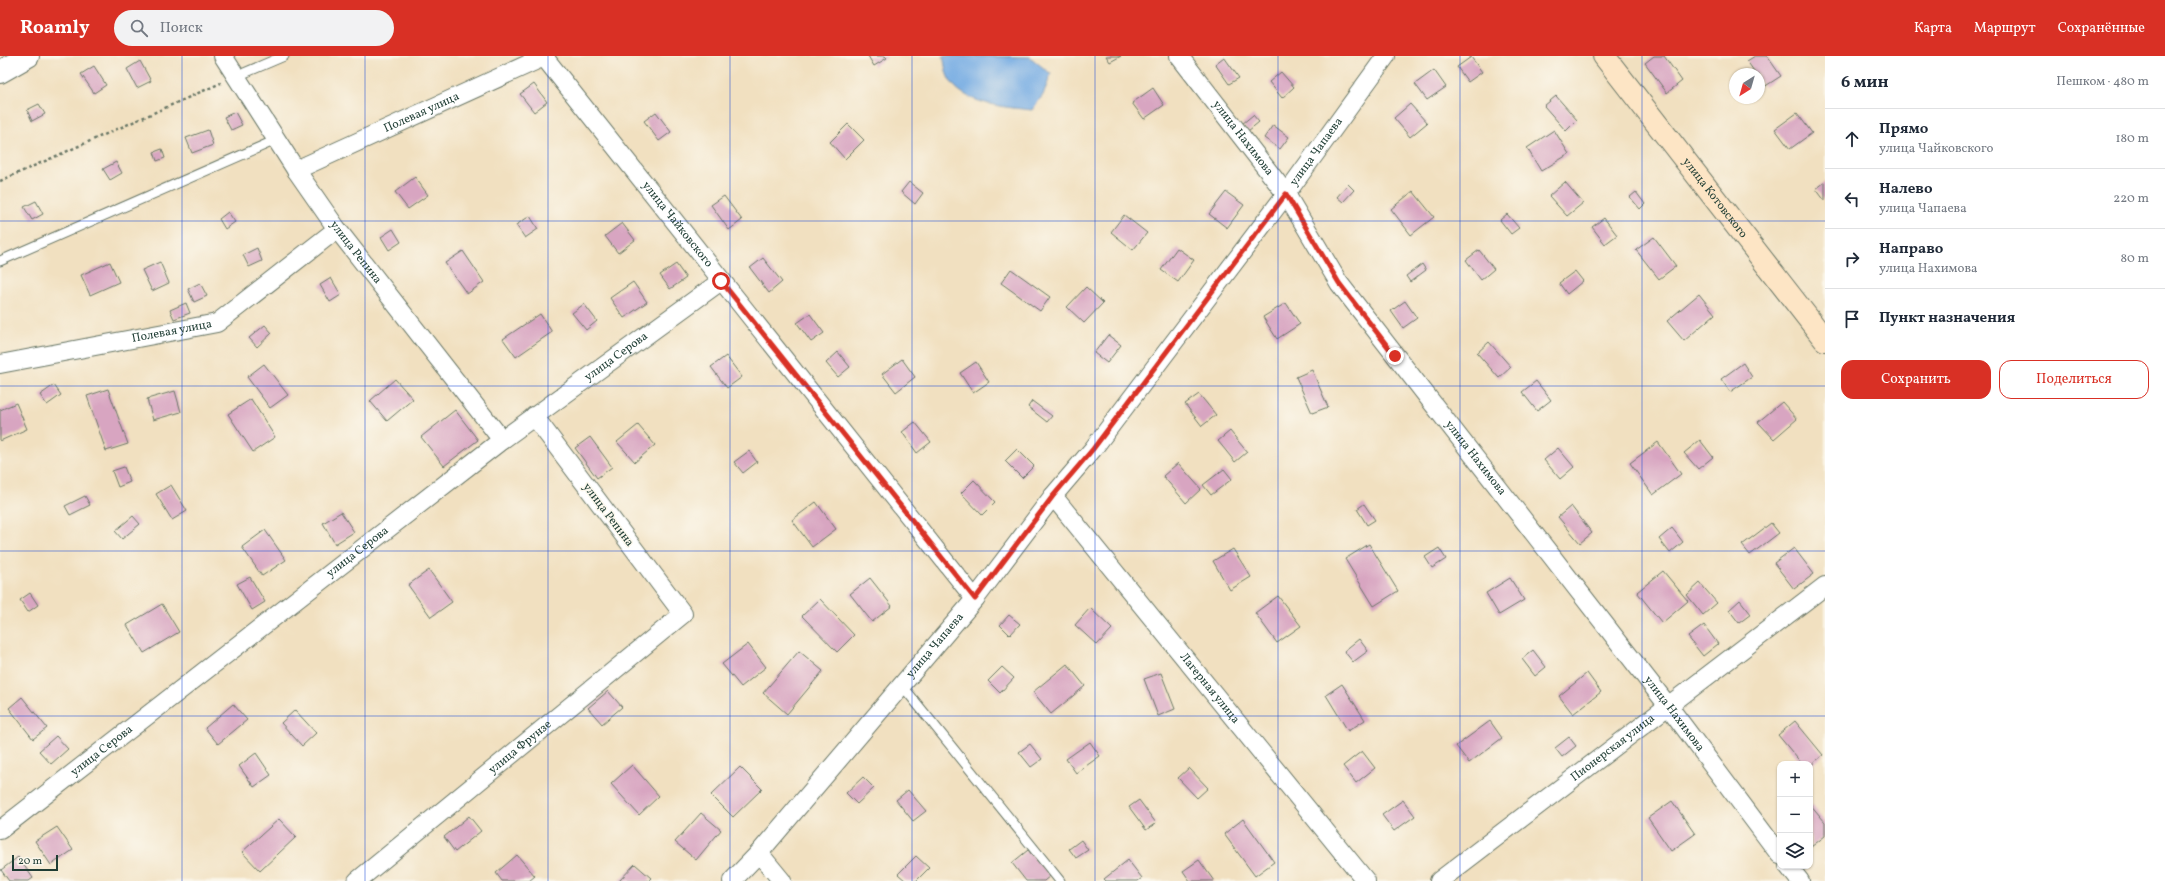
<!DOCTYPE html>
<html lang="ru">
<meta charset="utf-8">
<style>
:root{--surface:#fff;--page:#f2f2f3;--text:#1f2937;--muted:#747a83;--line:#e0e1e3;--accent:#d93025}
body{margin:0;font-family:Vollkorn,serif;background:var(--page);color:var(--text)}
.controls{position:absolute;right:12px;bottom:12px;display:grid;overflow:hidden;border-radius:8px;box-shadow:0 1px 3px #0004}
.controls button{width:36px;height:36px;display:grid;place-items:center;padding:0;border:0;border-bottom:1px solid var(--line);background:var(--surface);color:var(--text);font:20px sans-serif}
.compass{position:absolute;left:1729px;top:12px;width:36px;height:36px;border-radius:50%;background:var(--surface);box-shadow:0 1px 3px #0004;rotate:217deg}
.scale{position:absolute;left:12px;bottom:10px;width:46px;box-sizing:border-box;padding-left:4px;border:2px solid #1f3d34;border-top:0;font-size:11px;line-height:14px;white-space:nowrap;color:#1f3d34;-webkit-text-stroke:3px #fbf7ec;paint-order:stroke}
.stop{position:absolute;width:12px;height:12px;margin:-9px;border:3px solid #d93025;border-radius:50%;background:#fff}
.stop.end{background:#d93025;border-color:#fff;box-shadow:0 1px 4px #0008}
.list{margin:0;padding:0;list-style:none}
h2{display:flex;justify-content:space-between;align-items:center;height:52px;margin:0;padding:0 16px;font-size:17px}
h2 small{font-size:13px;font-weight:400;color:var(--muted)}
.list li{display:grid;grid-template-columns:26px 1fr auto;gap:12px;align-items:center;box-sizing:border-box;height:60px;padding:0 16px;border-top:1px solid var(--line)}
.list b{display:block;font-size:15px;white-space:nowrap}
.list p{margin:0;font-size:13px;white-space:nowrap;color:var(--muted)}
.list em{font-size:13px;font-style:normal;color:var(--muted)}
.actions{display:flex;gap:8px;padding:12px 16px}
.actions a{flex:1;padding:9px 0;border:1px solid var(--accent);border-radius:12px;text-align:center;font-size:14px;color:var(--accent)}
.actions .main{background:var(--accent);color:#fff}
.icon{flex:none;width:22px;height:22px;fill:none;stroke:currentColor;stroke-width:2;stroke-linecap:round;stroke-linejoin:round}
.map{position:relative;flex:none;width:1825px;height:825px;overflow:hidden}
header{display:flex;align-items:center;gap:24px;box-sizing:border-box;height:56px;padding:0 20px;background:var(--accent);color:#fff}
header strong{font-size:19px}
nav{display:flex;gap:22px;margin-inline-start:auto;font-size:14px}
.search{width:280px;height:36px;background:var(--page);display:flex;align-items:center;gap:10px;box-sizing:border-box;padding:0 14px;border-radius:22px;color:var(--muted);font-size:15px}
main{display:flex}
aside{flex:1;background:var(--surface)}
.map>svg:first-child{display:block}
</style>
<header>
<strong>Roamly</strong>
<div class="search"><svg class="icon" aria-label="search" viewBox="0 0 24 24"><circle cx="10" cy="10" r="6"/><path d="M15 15l6 6"/></svg>Поиск</div>
<nav><a>Карта</a><a>Маршрут</a><a>Сохранённые</a></nav>
</header>
<main>
<div class="map">
<svg width="1825" height="825" viewBox="0 0 1825 825">
<rect width="100%" height="100%" fill="#fbf7ec"/>
<filter id="ink" filterUnits="userSpaceOnUse"><feTurbulence type="fractalNoise" baseFrequency=".025" numOctaves="2"/><feDisplacementMap in="SourceGraphic" scale="8" xChannelSelector="R" yChannelSelector="G"/><feConvolveMatrix kernelMatrix="1 2 1 2 8 2 1 2 1" color-interpolation-filters="sRGB"/></filter>
<filter id="wash" filterUnits="userSpaceOnUse"><feTurbulence type="fractalNoise" baseFrequency=".012" numOctaves="4" result="noise"/><feDisplacementMap in="SourceGraphic" scale="16" xChannelSelector="R" yChannelSelector="G"/><feGaussianBlur stdDeviation="0.9" result="paint"/><feColorMatrix in="noise" values="0 0 0 0 0 0 0 0 0 0 0 0 0 0 0 0 0 1.4 0 .05"/><feComposite in="paint" operator="in"/></filter>
<g filter="url(#wash)">
<rect width="100%" height="100%" fill="#f1e0c0"/>
<!-- water -->
<path fill="#75abe3" stroke="#4a748c" d="M943 0 1030 1 1051 18 1043 39 1032 54C1005 51 962 49 948 21 945 15 945 7 943 0Z"/>
<g id="blocks">
<!-- building -->
<g fill="#d8a5c1">
<polygon points="868,0 885,0 887,2 874,10"/>
<polygon points="1106,0 1121,0 1110,6"/>
<polygon points="1654,0 1664,0 1682,25 1667,37 1645,7"/>
<polygon points="1755,0 1767,0 1781,20 1764,31 1759,23 1759,18 1756,18 1747,5"/>
<polygon points="1224,1 1239,22 1229,28 1215,8"/>
<polygon points="1471,1 1482,16 1468,26 1457,11"/>
<polygon points="140,5 151,25 137,32 127,13"/>
<polygon points="94,10 106,29 94,37 81,18"/>
<polygon points="1434,14 1446,31 1427,44 1415,28"/>
<polygon points="1281,16 1294,31 1282,42 1269,26"/>
<polygon points="534,28 547,46 534,56 520,38"/>
<polygon points="1153,32 1164,49 1144,63 1132,47"/>
<polygon points="1556,40 1577,64 1566,75 1544,50"/>
<polygon points="39,48 45,58 32,65 27,54"/>
<polygon points="1410,48 1427,67 1410,81 1394,62"/>
<polygon points="235,56 242,69 231,74 224,61"/>
<polygon points="656,56 671,76 659,85 644,65"/>
<polygon points="1797,57 1812,77 1790,93 1775,73"/>
<polygon points="1253,59 1259,66 1248,75 1242,68"/>
<polygon points="848,68 864,84 845,103 830,86"/>
<polygon points="1273,69 1289,81 1280,93 1264,82"/>
<polygon points="208,74 213,89 192,97 186,82"/>
<polygon points="1554,74 1569,98 1541,115 1527,92"/>
<polygon points="162,93 165,102 157,105 154,96"/>
<polygon points="116,106 122,117 110,124 103,113"/>
<polygon points="415,121 428,139 408,153 395,136"/>
<polygon points="909,126 923,137 915,148 901,136"/>
<polygon points="1565,126 1583,147 1567,160 1549,140"/>
<polygon points="1825,126 1825,145 1816,133"/>
<polygon points="1348,128 1354,134 1343,146 1337,141"/>
<polygon points="1413,135 1434,161 1411,179 1391,153"/>
<polygon points="1226,136 1244,149 1227,172 1209,158"/>
<polygon points="1636,136 1645,148 1640,153 1630,141"/>
<polygon points="724,140 742,164 729,174 711,149"/>
<polygon points="36,145 43,158 32,164 24,151"/>
<polygon points="228,156 235,166 225,173 219,163"/>
<polygon points="1507,158 1519,172 1511,178 1500,164"/>
<polygon points="1124,159 1147,177 1133,194 1111,176"/>
<polygon points="530,160 538,173 525,182 516,169"/>
<polygon points="1604,162 1617,179 1605,188 1592,171"/>
<polygon points="622,167 635,184 618,197 605,180"/>
<polygon points="393,173 401,186 389,194 381,181"/>
<polygon points="1654,181 1676,210 1659,223 1636,194"/>
<polygon points="257,192 262,205 249,211 243,199"/>
<polygon points="1177,192 1194,204 1178,226 1161,214"/>
<polygon points="1479,194 1494,213 1481,224 1466,204"/>
<polygon points="463,195 484,226 467,238 445,207"/>
<polygon points="763,202 782,226 769,237 750,212"/>
<polygon points="110,206 119,226 90,239 81,219"/>
<polygon points="160,206 169,227 152,235 142,214"/>
<polygon points="676,208 686,222 670,233 660,219"/>
<polygon points="1422,208 1426,214 1410,226 1406,220"/>
<polygon points="1011,213 1050,241 1040,255 1001,227"/>
<polygon points="1575,215 1583,225 1567,238 1559,227"/>
<polygon points="331,222 341,239 330,246 320,229"/>
<polygon points="633,226 647,246 624,262 610,242"/>
<polygon points="200,227 207,240 194,246 188,233"/>
<polygon points="1086,231 1103,247 1084,267 1067,251"/>
<polygon points="1699,238 1715,258 1684,285 1667,265"/>
<polygon points="1405,245 1417,262 1403,272 1391,255"/>
<polygon points="186,247 190,257 174,263 170,254"/>
<polygon points="1286,247 1300,268 1277,283 1263,261"/>
<polygon points="584,248 597,265 586,274 572,257"/>
<polygon points="540,258 552,276 516,301 503,283"/>
<polygon points="810,258 824,277 811,286 797,267"/>
<polygon points="265,269 272,277 257,291 249,282"/>
<polygon points="1108,279 1121,289 1107,307 1094,297"/>
<polygon points="1489,286 1511,311 1499,322 1477,297"/>
<polygon points="838,296 850,311 838,321 826,307"/>
<polygon points="726,300 742,321 727,332 711,311"/>
<polygon points="902,303 915,321 896,336 882,318"/>
<polygon points="976,306 989,326 973,337 960,317"/>
<polygon points="1743,307 1752,321 1730,336 1721,323"/>
<polygon points="264,308 288,339 270,352 247,321"/>
<polygon points="1312,314 1328,351 1312,357 1296,321"/>
<polygon points="395,323 413,343 387,365 370,345"/>
<polygon points="1536,325 1551,344 1537,355 1522,336"/>
<polygon points="54,329 61,339 47,349 40,339"/>
<polygon points="108,333 128,388 106,395 87,340"/>
<polygon points="175,335 181,356 153,364 147,343"/>
<polygon points="1199,338 1216,359 1202,370 1185,348"/>
<polygon points="251,343 275,381 253,396 228,358"/>
<polygon points="1032,345 1052,360 1047,366 1028,351"/>
<polygon points="1782,346 1797,363 1774,383 1758,366"/>
<polygon points="16,347 27,373 0,385 0,354"/>
<polygon points="455,354 478,384 444,410 421,381"/>
<polygon points="915,366 931,386 917,397 902,376"/>
<polygon points="638,369 655,389 635,406 617,386"/>
<polygon points="1230,375 1247,396 1235,406 1218,385"/>
<polygon points="590,381 612,411 597,422 575,392"/>
<polygon points="1700,384 1713,401 1698,413 1684,397"/>
<polygon points="1658,386 1681,418 1653,439 1630,407"/>
<polygon points="1558,392 1574,411 1560,423 1544,404"/>
<polygon points="1017,393 1034,410 1022,422 1005,405"/>
<polygon points="749,395 757,406 743,417 734,406"/>
<polygon points="1178,407 1201,433 1186,447 1163,420"/>
<polygon points="124,411 130,426 118,431 112,415"/>
<polygon points="1224,413 1232,423 1211,439 1203,429"/>
<polygon points="974,424 995,446 982,459 961,437"/>
<polygon points="171,429 187,455 172,464 156,438"/>
<polygon points="85,440 90,449 70,459 65,450"/>
<polygon points="816,446 836,473 812,491 792,464"/>
<polygon points="1364,448 1375,464 1367,469 1357,453"/>
<polygon points="1571,450 1592,477 1580,487 1558,461"/>
<polygon points="341,456 354,476 335,488 323,467"/>
<polygon points="133,460 140,468 122,483 115,475"/>
<polygon points="1771,467 1779,477 1750,499 1742,489"/>
<polygon points="1672,472 1683,486 1670,497 1659,483"/>
<polygon points="265,474 286,504 262,520 242,491"/>
<polygon points="1369,488 1398,535 1374,550 1345,503"/>
<polygon points="1439,492 1446,503 1432,512 1425,501"/>
<polygon points="1794,492 1814,518 1794,533 1774,507"/>
<polygon points="1233,493 1251,521 1230,534 1213,505"/>
<polygon points="429,514 452,546 431,561 408,529"/>
<polygon points="1663,515 1688,545 1662,567 1637,536"/>
<polygon points="250,521 265,546 252,554 237,528"/>
<polygon points="870,522 892,550 872,566 850,538"/>
<polygon points="1510,522 1524,544 1499,559 1486,537"/>
<polygon points="1700,527 1717,547 1703,559 1687,539"/>
<polygon points="30,537 38,549 28,556 20,544"/>
<polygon points="1278,540 1301,570 1277,587 1255,557"/>
<polygon points="820,543 854,579 837,596 802,560"/>
<polygon points="1740,544 1751,558 1739,567 1729,554"/>
<polygon points="162,548 179,576 144,597 127,569"/>
<polygon points="1090,552 1112,573 1097,589 1075,569"/>
<polygon points="1009,559 1020,568 1010,579 1000,569"/>
<polygon points="1704,569 1718,588 1703,600 1688,581"/>
<polygon points="1359,583 1368,595 1353,606 1344,595"/>
<polygon points="748,588 766,611 741,631 722,608"/>
<polygon points="1533,594 1546,611 1535,620 1522,603"/>
<polygon points="799,595 823,615 787,658 763,637"/>
<polygon points="1067,608 1085,630 1051,658 1033,636"/>
<polygon points="1002,611 1014,622 1000,637 988,625"/>
<polygon points="1161,617 1175,653 1158,660 1144,623"/>
<polygon points="1587,617 1601,636 1573,658 1559,640"/>
<polygon points="1342,628 1365,664 1348,675 1326,639"/>
<polygon points="608,635 622,651 602,668 588,652"/>
<polygon points="22,641 47,672 33,683 9,652"/>
<polygon points="233,648 247,664 218,688 205,672"/>
<polygon points="295,654 316,677 302,690 281,667"/>
<polygon points="1490,665 1502,682 1469,707 1456,690"/>
<polygon points="1795,665 1823,699 1810,710 1810,708 1802,708 1778,679"/>
<polygon points="56,680 68,693 51,708 39,695"/>
<polygon points="1569,681 1576,690 1562,701 1555,692"/>
<polygon points="1090,686 1100,700 1076,717 1066,703"/>
<polygon points="1030,688 1042,703 1031,711 1019,696"/>
<polygon points="1362,695 1375,712 1356,727 1343,710"/>
<polygon points="256,697 271,719 254,731 239,710"/>
<polygon points="632,709 659,740 639,759 611,728"/>
<polygon points="740,711 762,733 733,761 711,739"/>
<polygon points="1189,712 1208,732 1197,742 1178,722"/>
<polygon points="863,721 874,732 857,748 846,737"/>
<polygon points="908,734 926,755 913,765 896,744"/>
<polygon points="1139,744 1156,767 1146,774 1129,751"/>
<polygon points="1403,744 1415,760 1394,775 1382,759"/>
<polygon points="1672,745 1695,778 1671,795 1648,762"/>
<polygon points="1810,748 1825,766 1825,780 1811,791"/>
<polygon points="701,757 721,774 696,804 675,786"/>
<polygon points="469,760 481,775 455,796 444,781"/>
<polygon points="279,763 296,781 260,815 242,796"/>
<polygon points="1243,763 1274,806 1255,820 1224,778"/>
<polygon points="57,771 73,794 51,809 35,785"/>
<polygon points="1081,784 1088,794 1076,802 1069,793"/>
<polygon points="1028,794 1050,820 1044,825 1026,825 1012,807"/>
<polygon points="517,799 535,820 529,825 502,825 496,817"/>
<polygon points="916,800 929,812 916,825 906,825 898,818"/>
<polygon points="18,801 33,822 29,825 9,825 1,814"/>
<polygon points="1128,804 1142,822 1138,825 1106,825 1104,823"/>
<polygon points="1199,804 1214,825 1190,825 1183,815"/>
<polygon points="635,808 651,822 648,825 619,825"/>
</g>
</g>
</g>
<g filter="url(#ink)">
<use href="#blocks" fill-opacity="0" stroke="#687665" stroke-width="1"/>
<g fill="none" stroke-linecap="round" stroke-linejoin="round">
<defs>
<g id="service">
<polyline points="235,21 284,0"/>
<polyline points="0,205 276,84"/>
<polyline points="901,628 1060,825"/>
</g>
<g id="minor">
<path id="s1" d="M223 0 296 114 337 173 502 384"/>
<path id="s2" d="M1179 0 1286 138 1339 227 1669 651 1780 799"/>
<path id="s3" d="M544 1 975 543"/>
<path id="s4" d="M296 114 546 0"/>
<path id="s5" d="M0 308 217 267 337 173"/>
<path id="s6" d="M1053 440 1366 825"/>
<path id="s7" d="M0 774 502 384 721 225"/>
<polyline points="759,797 782,825"/>
<polyline points="1788,810 1800,825"/>
<path id="s8" d="M357 825 683 558 534 360"/>
<path id="s9" d="M732 825 759 797 975 543 1053 440 1093 393 1286 138 1386 0"/>
<path id="s10" d="M1439 825 1825 530"/>
</g>
<polyline id="tertiary" points="0,16 28,0"/>
<g id="secondary">
<path id="s11" d="M1604 0 1825 284"/>
</g>
</defs>
<!-- service casing -->
<use href="#service" stroke="#687665" stroke-width="11"/>
<!-- minor casing -->
<use href="#minor" stroke="#687665" stroke-width="20"/>
<!-- tertiary casing -->
<use href="#tertiary" stroke="#687665" stroke-width="24"/>
<!-- secondary casing -->
<use href="#secondary" stroke="#687665" stroke-width="24"/>
<!-- path -->
<polyline stroke="#687665" stroke-width="2.5" stroke-dasharray="3 3" stroke-linecap="butt" points="0,125 221,27"/>
<!-- service -->
<use href="#service" stroke="#fff" stroke-width="9"/>
<!-- minor -->
<use href="#minor" stroke="#fff" stroke-width="18"/>
<!-- tertiary -->
<use href="#tertiary" stroke="#fff" stroke-width="22"/>
<!-- secondary -->
<use href="#secondary" stroke="#fde5c5" stroke-width="22"/>
</g>
</g>
<g fill="none" stroke-linecap="round" stroke-linejoin="round" filter="url(#ink)">
<!-- route -->
<polyline stroke="#d93025" stroke-width="5" points="721,225 975,543 1053,440 1093,393 1286,138 1339,227 1395,300"/>
</g>
<!-- grid -->
<path fill="none" stroke="#1d4ed8" stroke-width="1" stroke-opacity="0.55" d="M182 0V825M365 0V825M548 0V825M730 0V825M912 0V825M1095 0V825M1278 0V825M1460 0V825M1642 0V825M0 165H1825M0 330H1825M0 495H1825M0 660H1825"/>
<g text-anchor="middle" dominant-baseline="central" stroke-width="3" stroke-linejoin="round" paint-order="stroke">
<!-- street labels -->
<g font-size="12" fill="#1f3d34" stroke="#fbf7ec">
<text stroke="none"><textPath href="#s4" startOffset="138">Полевая улица</textPath></text>
<text stroke="none"><textPath href="#s2" startOffset="104">улица Нахимова</textPath></text>
<text stroke="none"><textPath href="#s9" startOffset="935">улица Чапаева</textPath></text>
<text stroke="none"><textPath href="#s11" startOffset="180">улица Котовского</textPath></text>
<text stroke="none"><textPath href="#s3" startOffset="214">улица Чайковского</textPath></text>
<text stroke="none"><textPath href="#s1" startOffset="237">улица Репина</textPath></text>
<text stroke="none"><textPath href="#s5" startOffset="175">Полевая улица</textPath></text>
<text stroke="none"><textPath href="#s7" startOffset="777">улица Серова</textPath></text>
<text stroke="none"><textPath href="#s2" startOffset="500">улица Нахимова</textPath></text>
<text transform="translate(608 459) rotate(53)">улица Репина</text>
<text stroke="none"><textPath href="#s7" startOffset="453">улица Серова</textPath></text>
<text stroke="none"><textPath href="#s9" startOffset="311">улица Чапаева</textPath></text>
<text stroke="none"><textPath href="#s6" startOffset="248">Лагерная улица</textPath></text>
<text stroke="none"><textPath href="#s2" startOffset="824">улица Нахимова</textPath></text>
<text stroke="none"><textPath href="#s8" startOffset="211">улица Фрунзе</textPath></text>
<text stroke="none"><textPath href="#s10" startOffset="219">Пионерская улица</textPath></text>
<text stroke="none"><textPath href="#s7" startOffset="129">улица Серова</textPath></text>
</g>
</g>
</svg>
<div class="controls">
<button>+</button>
<button>−</button>
<button><svg class="icon" aria-label="layers" viewBox="0 0 24 24"><path d="M12 4l9 5-9 5-9-5zM3 14l9 5 9-5"/></svg></button>
</div>
<svg class="compass" viewBox="-18 -18 36 36"><path d="M0-13l5 13h-10z" fill="#e53935"/><path d="M0 13l5-13h-10z" fill="#747a83"/></svg>
<div class="scale">20 m</div>
<div class="stop" style="left:721px;top:225px"></div>
<div class="stop end" style="left:1395px;top:300px"></div>
</div>
<aside>
<h2>6 мин<small>Пешком · 480 m</small></h2>
<ul class="list">
<li><svg class="icon" aria-label="ahead" viewBox="0 0 24 24"><path d="M12 20V5M6 11l6-6 6 6"/></svg><div><b>Прямо</b><p>улица Чайковского</p></div><em>180 m</em></li>
<li><svg class="icon" aria-label="left" viewBox="0 0 24 24"><path d="M17 20v-9H6M10 6l-5 5 5 5"/></svg><div><b>Налево</b><p>улица Чапаева</p></div><em>220 m</em></li>
<li><svg class="icon" aria-label="right" viewBox="0 0 24 24"><path d="M7 20v-9h11M14 6l5 5-5 5"/></svg><div><b>Направо</b><p>улица Нахимова</p></div><em>80 m</em></li>
<li><svg class="icon" aria-label="arrive" viewBox="0 0 24 24"><path d="M6 21V4h12l-3 4 3 4H6"/></svg><div><b>Пункт назначения</b></div></li>
</ul>
<div class="actions"><a class="main">Сохранить</a><a>Поделиться</a></div>
</aside>
</main>
